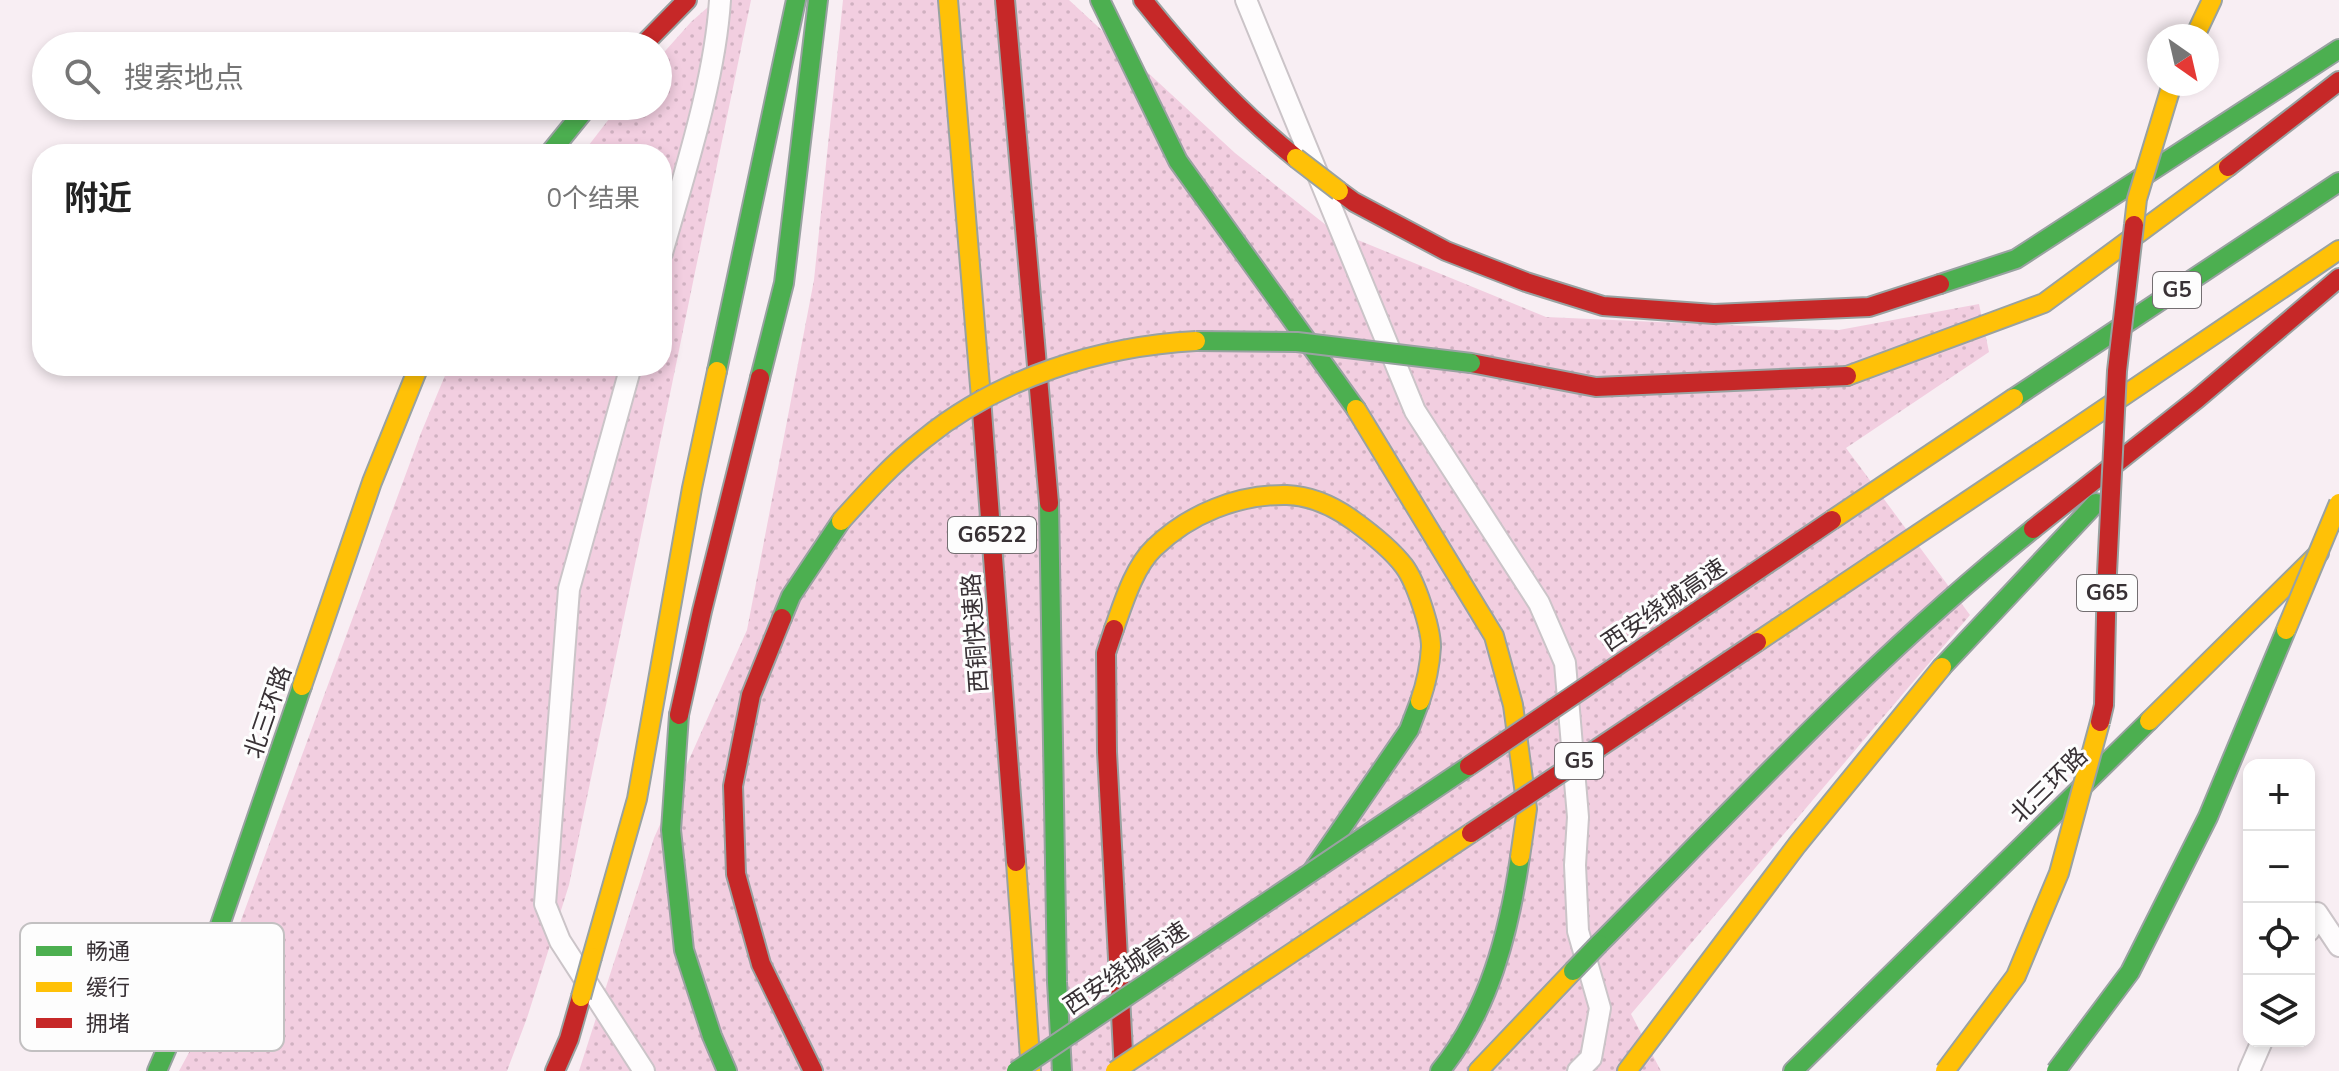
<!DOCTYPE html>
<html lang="zh">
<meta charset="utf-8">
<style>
:root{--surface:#fff;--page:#f6f6f6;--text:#222;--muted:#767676;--line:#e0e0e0}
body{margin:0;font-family:"Nunito Sans","Noto Sans SC",sans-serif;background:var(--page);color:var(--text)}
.controls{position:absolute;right:24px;bottom:24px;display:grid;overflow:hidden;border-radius:16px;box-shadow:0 4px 12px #0003}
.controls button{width:72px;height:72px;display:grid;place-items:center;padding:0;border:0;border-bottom:2px solid var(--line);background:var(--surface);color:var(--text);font:40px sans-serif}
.compass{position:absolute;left:2147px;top:24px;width:72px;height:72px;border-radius:50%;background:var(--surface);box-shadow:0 4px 12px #0003;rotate:146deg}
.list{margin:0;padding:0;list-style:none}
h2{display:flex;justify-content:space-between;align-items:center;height:104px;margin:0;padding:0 32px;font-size:34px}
h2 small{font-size:26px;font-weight:400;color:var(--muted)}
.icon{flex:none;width:44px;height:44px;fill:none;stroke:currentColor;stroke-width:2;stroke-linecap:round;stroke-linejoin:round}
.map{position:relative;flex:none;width:2339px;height:1071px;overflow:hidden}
.search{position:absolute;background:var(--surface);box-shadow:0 4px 12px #0003;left:32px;top:32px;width:640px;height:88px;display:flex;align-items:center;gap:20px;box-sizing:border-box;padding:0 28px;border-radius:44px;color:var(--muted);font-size:30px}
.panel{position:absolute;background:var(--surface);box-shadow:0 4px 12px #0003;left:32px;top:144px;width:640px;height:232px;border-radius:32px}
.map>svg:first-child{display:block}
</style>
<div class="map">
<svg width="2339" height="1071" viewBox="0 0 2339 1071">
<defs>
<pattern id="grass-dots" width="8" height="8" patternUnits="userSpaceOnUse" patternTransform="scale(2)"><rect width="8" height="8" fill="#f2cee0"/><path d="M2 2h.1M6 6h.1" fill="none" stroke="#d0b1c1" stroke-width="1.8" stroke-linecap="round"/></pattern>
</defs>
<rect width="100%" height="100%" fill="#f8eef3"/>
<!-- grass -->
<g fill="url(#grass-dots)">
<polygon points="716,0 751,0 569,885 527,1018 507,1071 179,1071 199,1034 421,433 449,366 662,366 662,154 582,154 619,106 658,106 658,59 691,22"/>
<polygon points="843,0 1069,0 1235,153 1331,229 1546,317 1839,330 1979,304 1989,352 1846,448 1970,615 1631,1014 1661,1071 579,1071 654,838 747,630 814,280"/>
</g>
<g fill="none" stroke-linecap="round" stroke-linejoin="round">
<defs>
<g id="street">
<polyline points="1246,0 1415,411 1539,603 1565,663 1578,817 1575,865 1578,931 1600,1008 1591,1058 1578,1071"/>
<path d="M662 253C684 174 715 81 720 0"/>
<polyline points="631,366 569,589 545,904 560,941 644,1071"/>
<polyline points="2309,931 2317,913 2339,946"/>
<polyline points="2249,1071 2262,1041"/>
</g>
<g id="fast">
<polyline points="1100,0 1178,161 1356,409"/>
<polyline points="549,154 588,106"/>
<polyline points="1940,284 2016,259 2339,49"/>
<polyline points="717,371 796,0"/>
<polyline points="760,378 784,283 818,0"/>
<polyline points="2014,398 2339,182"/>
<polyline points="1049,503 1057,982 1062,1071"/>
<polyline points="782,618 791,596 841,521"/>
<polyline points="1942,667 2096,503"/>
<polyline points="679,715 671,830 684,950 712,1036 727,1071"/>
<polyline points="1313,870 1409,730 1420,701"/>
<path d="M1599 944C1740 802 1877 654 2033 529"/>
<polyline points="157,1071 220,925 302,686"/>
<path d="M1440 1071C1489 1011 1509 932 1520 857"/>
<polyline points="1793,1071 2149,721"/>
</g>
<g id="slow">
<polyline points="948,0 981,398"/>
<polyline points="2195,36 2212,0"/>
<polyline points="1847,376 2044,303 2228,167"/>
<polyline points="1356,409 1494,636 1513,705 1527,809 1520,857"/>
<polyline points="2042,451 2339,250"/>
<path d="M1114 629C1123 604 1134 567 1154 548 1189 514 1238 494 1287 495 1312 496 1335 507 1354 521 1372 534 1391 549 1404 566 1416 582 1431 628 1431 647 1430 665 1426 684 1420 701"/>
<polyline points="302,686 372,482 419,366"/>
<polyline points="2149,721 2319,553"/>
<polyline points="1016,862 1031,1071"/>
<polyline points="592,957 637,799 692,488 717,371"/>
<polyline points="1478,1071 1573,971"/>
<polyline points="1627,1071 1797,845 1942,667"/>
</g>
<g id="jam">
<polyline points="1005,0 1049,503"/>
<path d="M1143 0C1189 58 1238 111 1296 158"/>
<polyline points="642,46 687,0"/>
<polyline points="2228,167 2339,81"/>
<polyline points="1339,191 1354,202 1446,251 1526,282 1603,306 1714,314 1869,307 1940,284"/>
<polyline points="1471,363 1596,387 1847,376"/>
<polyline points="981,398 1016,862"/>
<polyline points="2033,529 2197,399 2339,278"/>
<polyline points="782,618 751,695 733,786 736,874 761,964 813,1071"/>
<polyline points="1114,629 1106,653 1107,752 1124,1071"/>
<polyline points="679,715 702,611 760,378"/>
<polyline points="555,1071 569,1039 581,997"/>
</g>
</defs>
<!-- street casing -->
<use href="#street" stroke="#cbc4c8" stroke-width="24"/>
<!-- fast casing -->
<use href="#fast" stroke="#99a2a1" stroke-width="22"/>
<!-- slow casing -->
<use href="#slow" stroke="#99a2a1" stroke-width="22"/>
<!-- jam casing -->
<use href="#jam" stroke="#99a2a1" stroke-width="22"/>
<!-- street -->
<use href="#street" stroke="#fefcfd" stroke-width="20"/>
<!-- fast -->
<use href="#fast" stroke="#4caf50" stroke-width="18"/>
<!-- slow -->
<use href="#slow" stroke="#ffc107" stroke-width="18"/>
<!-- jam -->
<use href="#jam" stroke="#c62828" stroke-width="18"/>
<defs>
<g id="fast-bridge">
<polyline points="1196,341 1297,342 1471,363"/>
<polyline points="1573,971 1599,944"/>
<polyline points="1016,1071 1469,766"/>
<polyline points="2056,1071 2130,972 2208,817 2286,630"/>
</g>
<g id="slow-bridge">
<polyline points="1296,158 1339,191"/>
<polyline points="2134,225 2137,199 2172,84"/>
<polyline points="1832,520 2014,398"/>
<path d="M841 521C867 492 893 463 924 439 999 378 1100 346 1196 341"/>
<polyline points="2286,630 2339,503"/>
<polyline points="1757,642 2042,451"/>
<polyline points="581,997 592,957"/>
<polyline points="1115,1071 1471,833"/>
<polyline points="1945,1071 2016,976 2059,873 2100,722"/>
</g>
<g id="jam-bridge">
<polyline points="2100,722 2104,705 2107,573 2117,371 2134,225"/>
<polyline points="1469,766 1832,520"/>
<polyline points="1471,833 1757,642"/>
</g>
</defs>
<!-- fast-bridge casing -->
<use href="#fast-bridge" stroke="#99a2a1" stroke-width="22" stroke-linecap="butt"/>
<!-- slow-bridge casing -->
<use href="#slow-bridge" stroke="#99a2a1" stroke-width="22" stroke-linecap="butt"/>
<!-- jam-bridge casing -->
<use href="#jam-bridge" stroke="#99a2a1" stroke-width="22" stroke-linecap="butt"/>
<!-- fast-bridge -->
<use href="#fast-bridge" stroke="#4caf50" stroke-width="18"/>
<!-- slow-bridge -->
<use href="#slow-bridge" stroke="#ffc107" stroke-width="18"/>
<!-- jam-bridge -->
<use href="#jam-bridge" stroke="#c62828" stroke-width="18"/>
</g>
<g text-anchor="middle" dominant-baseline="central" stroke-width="6" stroke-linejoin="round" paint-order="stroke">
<!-- shield labels -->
<g fill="#fdfdfd" stroke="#736e71" stroke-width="2">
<rect x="2153" y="272" width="48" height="36" rx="6"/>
<rect x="948" y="517" width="88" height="36" rx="6"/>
<rect x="2077" y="575" width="60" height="36" rx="6"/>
<rect x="1555" y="743" width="48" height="36" rx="6"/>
</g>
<g font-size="22" font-weight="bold" fill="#383135">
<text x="2177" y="290">G5</text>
<text x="992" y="535">G6522</text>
<text x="2107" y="593">G65</text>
<text x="1579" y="761">G5</text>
</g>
<!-- street labels -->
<g font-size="24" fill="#383135" stroke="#fdfdfd">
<text transform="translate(1664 605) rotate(-34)">西安绕城高速</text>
<text transform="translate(975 633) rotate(-94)">西铜快速路</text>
<text transform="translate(268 712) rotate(-71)">北三环路</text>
<text transform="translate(2049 785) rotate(-44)">北三环路</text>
<text transform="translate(1126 968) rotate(-34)">西安绕城高速</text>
</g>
</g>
<!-- legend -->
<rect x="20" y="923" width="264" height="128" rx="12" fill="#fdfdfd" stroke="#c2c0c1" stroke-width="2"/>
<rect x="36" y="946" width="36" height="10" fill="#4caf50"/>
<rect x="36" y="982" width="36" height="10" fill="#ffc107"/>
<rect x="36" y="1018" width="36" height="10" fill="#c62828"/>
<g font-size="22" fill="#383135">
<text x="86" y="959">畅通</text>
<text x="86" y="995">缓行</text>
<text x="86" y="1031">拥堵</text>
</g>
</svg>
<div class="controls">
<button>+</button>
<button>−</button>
<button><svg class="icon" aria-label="locate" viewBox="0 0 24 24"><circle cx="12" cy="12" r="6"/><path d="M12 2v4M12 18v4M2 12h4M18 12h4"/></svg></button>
<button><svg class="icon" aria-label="layers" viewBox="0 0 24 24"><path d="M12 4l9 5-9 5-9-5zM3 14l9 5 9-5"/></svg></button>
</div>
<svg class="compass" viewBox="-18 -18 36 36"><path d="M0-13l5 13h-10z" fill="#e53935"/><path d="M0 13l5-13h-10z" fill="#767676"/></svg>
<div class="search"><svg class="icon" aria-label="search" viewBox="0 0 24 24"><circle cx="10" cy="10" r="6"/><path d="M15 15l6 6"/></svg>搜索地点</div>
<section class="panel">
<h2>附近<small>0个结果</small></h2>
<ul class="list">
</ul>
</section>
</div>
